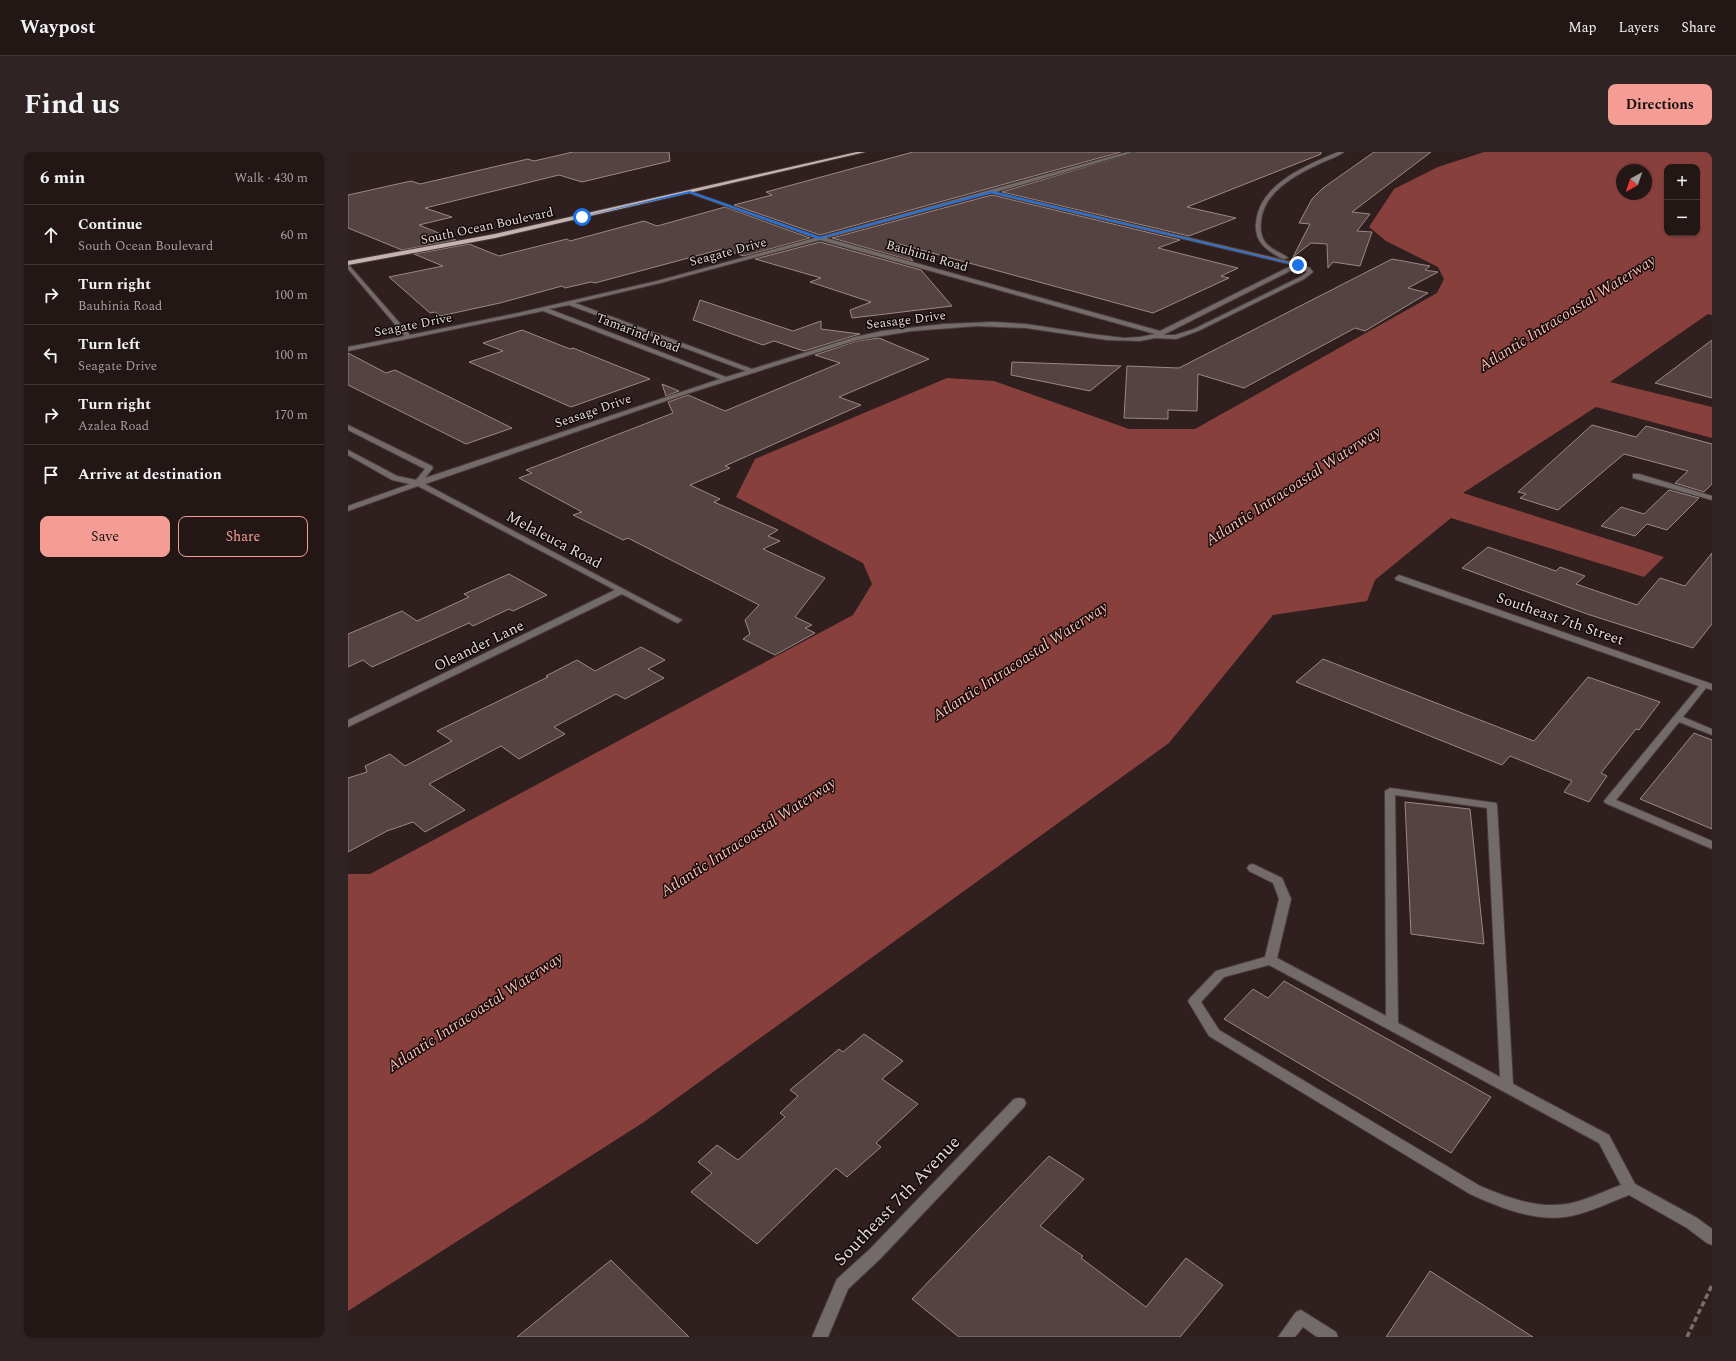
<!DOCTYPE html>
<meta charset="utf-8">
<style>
:root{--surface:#231716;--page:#2f2423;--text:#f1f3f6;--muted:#a39fa1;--line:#403635;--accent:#f59c94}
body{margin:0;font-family:Spectral,serif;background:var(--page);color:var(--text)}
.controls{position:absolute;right:12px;top:12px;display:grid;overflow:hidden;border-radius:8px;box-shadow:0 1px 3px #0004}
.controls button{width:36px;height:36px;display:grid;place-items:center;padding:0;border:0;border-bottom:1px solid var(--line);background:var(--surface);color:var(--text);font:20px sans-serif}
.compass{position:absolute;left:1268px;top:12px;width:36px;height:36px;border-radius:50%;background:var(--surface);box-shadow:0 1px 3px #0004;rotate:220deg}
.stop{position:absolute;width:12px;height:12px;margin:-9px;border:3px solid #1a73e8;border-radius:50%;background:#fff}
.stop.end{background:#1a73e8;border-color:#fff;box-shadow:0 1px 4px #0008}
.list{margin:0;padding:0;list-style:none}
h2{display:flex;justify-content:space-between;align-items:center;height:52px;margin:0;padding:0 16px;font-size:17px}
h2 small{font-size:13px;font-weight:400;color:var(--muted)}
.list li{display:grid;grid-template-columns:26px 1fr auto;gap:12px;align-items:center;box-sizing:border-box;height:60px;padding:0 16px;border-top:1px solid var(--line)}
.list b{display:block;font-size:15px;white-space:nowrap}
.list p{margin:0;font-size:13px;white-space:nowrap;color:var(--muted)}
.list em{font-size:13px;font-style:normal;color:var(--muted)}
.actions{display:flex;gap:8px;padding:12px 16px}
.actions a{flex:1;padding:9px 0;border:1px solid var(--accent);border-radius:8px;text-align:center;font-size:14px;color:var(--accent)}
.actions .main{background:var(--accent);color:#111}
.icon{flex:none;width:22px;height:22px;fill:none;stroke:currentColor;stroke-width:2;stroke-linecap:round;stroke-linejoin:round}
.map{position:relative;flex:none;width:1364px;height:1185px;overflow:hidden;border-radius:8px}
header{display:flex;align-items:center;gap:24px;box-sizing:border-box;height:56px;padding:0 20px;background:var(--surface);border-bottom:1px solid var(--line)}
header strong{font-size:19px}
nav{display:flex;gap:22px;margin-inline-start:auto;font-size:14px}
.intro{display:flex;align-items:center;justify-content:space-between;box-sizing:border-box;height:96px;padding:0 24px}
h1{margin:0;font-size:28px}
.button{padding:10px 18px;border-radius:8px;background:var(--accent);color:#111;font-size:14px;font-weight:700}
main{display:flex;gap:24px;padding:0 24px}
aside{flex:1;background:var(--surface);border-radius:8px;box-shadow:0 1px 3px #0004}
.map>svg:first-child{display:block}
</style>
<header>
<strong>Waypost</strong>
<nav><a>Map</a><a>Layers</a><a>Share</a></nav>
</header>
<div class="intro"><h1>Find us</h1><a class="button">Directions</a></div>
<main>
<aside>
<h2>6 min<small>Walk · 430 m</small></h2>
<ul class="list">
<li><svg class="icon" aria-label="ahead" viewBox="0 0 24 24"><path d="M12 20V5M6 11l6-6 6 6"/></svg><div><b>Continue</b><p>South Ocean Boulevard</p></div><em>60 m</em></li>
<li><svg class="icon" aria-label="right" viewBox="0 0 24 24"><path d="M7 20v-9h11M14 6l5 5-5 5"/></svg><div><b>Turn right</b><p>Bauhinia Road</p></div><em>100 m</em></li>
<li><svg class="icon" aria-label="left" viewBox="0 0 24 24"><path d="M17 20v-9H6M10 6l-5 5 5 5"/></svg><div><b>Turn left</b><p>Seagate Drive</p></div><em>100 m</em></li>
<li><svg class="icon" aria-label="right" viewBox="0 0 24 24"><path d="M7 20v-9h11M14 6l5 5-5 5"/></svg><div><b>Turn right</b><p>Azalea Road</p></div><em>170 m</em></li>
<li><svg class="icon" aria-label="arrive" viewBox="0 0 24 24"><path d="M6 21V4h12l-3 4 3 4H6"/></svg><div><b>Arrive at destination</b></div></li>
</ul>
<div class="actions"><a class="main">Save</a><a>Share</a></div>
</aside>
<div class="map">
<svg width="1364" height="1185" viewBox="0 0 1364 1185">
<rect width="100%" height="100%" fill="#2f1f1e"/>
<!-- water -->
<path fill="#88403c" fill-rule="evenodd" d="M1136 0H1364V163L1360 162 1262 230 1364 255V286L1248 255 1115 341 1316 405 1296 425 1103 366 1027 428 1019 449 925 463 821 591 296 970 0 1159V722H22L505 463 524 432 515 411 388 345 407 307 599 226 646 229 781 277H847L1089 141 1096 127 1090 115 1038 89 1021 75 1046 37 1090 15ZM1319 15H1349V81H1319ZM1274 18H1298V42H1274Z"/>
<!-- building -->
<g fill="#544341" stroke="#9c8886">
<polygon points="225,0 321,0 322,9 234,30 211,23 77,56 104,65 71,73 108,88 54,98 0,76 0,43 63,29 72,32 180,7 186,9"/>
<polygon points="565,0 773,0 472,83 386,53 424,43 418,40"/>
<polygon points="787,0 973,0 973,2 839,55 888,66 841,84 654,40"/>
<polygon points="1026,0 1083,0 1004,60 1022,62 1009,79 1024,80 1012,114 985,110 980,116 979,92 963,91 945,105 962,72 951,71 964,47 975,36"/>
<polygon points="644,43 832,88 810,96 890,116 873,124 881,126 805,161 551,92 565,109 484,86"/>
<polygon points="377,55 462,86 396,104 374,97 247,131 243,130 217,136 214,134 152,151 92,164 87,160 82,161 41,125 95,114 66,102 121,92 151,104 219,87 222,89 296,69 309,74"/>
<polygon points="472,90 573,118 604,154 504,166 502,158 523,150 462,130 473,126 407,107"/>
<polygon points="1044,107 1082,114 1077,118 1090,120 1060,136 1080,141 1017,179 1007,176 896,236 850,222 849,259 820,258 820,267 776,266 779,214 831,216"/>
<polygon points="352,148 445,179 473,169 473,177 512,182 456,199 426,189 415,193 345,168"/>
<polygon points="174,178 222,197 225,196 302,227 223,255 121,210 155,199 135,191"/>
<polygon points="531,186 581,207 491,245 513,253 377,314 382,316 342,333 372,347 366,350 430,378 420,384 432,389 415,397 477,426 447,465 464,473 457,476 467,481 427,503 395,487 402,482 397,468 411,453 280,386 275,388 225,363 234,360 171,326 184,321 178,318 325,261 320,250 340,243 377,259 492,211 467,203 509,189"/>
<polygon points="1364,188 1364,246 1307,231"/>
<polygon points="0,201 38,221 47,218 164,276 118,292 0,233"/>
<polygon points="664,210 773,214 742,239 663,223"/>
<polygon points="314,232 331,239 318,244"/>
<polygon points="1244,273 1288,285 1298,274 1364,292 1364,332 1356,340 1327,331 1340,319 1276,302 1210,358 1172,346 1178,342 1170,340"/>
<polygon points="1321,338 1351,346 1319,378 1299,372 1287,384 1253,374 1273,355 1296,362"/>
<polygon points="1140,395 1208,419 1212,415 1237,424 1228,432 1289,453 1312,426 1337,434 1364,401 1364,472 1345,496 1239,462 1114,416"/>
<polygon points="161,422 199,443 165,459 161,457 125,474 121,471 24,515 15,508 0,515 0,482 54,459 69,469 121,445 116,442"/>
<polygon points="293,495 317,508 300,517 316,526 277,547 268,542 206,575 217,582 171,607 153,594 81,632 117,658 77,680 65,670 39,679 0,700 0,626 19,620 17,614 42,602 57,614 104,589 89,579 200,525 198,524 229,508 247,519"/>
<polygon points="975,507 1186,589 1240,525 1312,550 1291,578 1288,577 1253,621 1259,624 1241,650 1216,640 1224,629 1162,604 1154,613 948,530"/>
<polygon points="1346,581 1364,588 1364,677 1292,647"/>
<polygon points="1057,650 1122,657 1136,792 1063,782"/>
<polygon points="936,829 1143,945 1103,1001 876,867 905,837 920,846"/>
<polygon points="516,882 555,909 534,927 570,952 528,991 533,995 499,1025 488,1016 409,1092 343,1040 364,1021 350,1010 369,993 390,1008 437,965 432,961 450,944 442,938 491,897 495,900"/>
<polygon points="701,1004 736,1027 692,1074 735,1104 733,1106 798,1155 838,1106 875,1133 832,1185 611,1185 564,1147"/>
<polygon points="263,1108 341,1185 169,1185"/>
<polygon points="1082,1119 1185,1185 1038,1185"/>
</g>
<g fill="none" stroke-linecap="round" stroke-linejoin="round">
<defs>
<g id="minor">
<path d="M779 0H786L648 40 952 112 962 116 965 120 956 127 850 179 828 187 807 186 792 189 759 188 678 176 629 174 564 179 509 188 332 244 77 332 334 468 330 471 327 470 274 442 0 575V568L267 438 70 334 0 359V354L62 332 44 328 0 303V298L49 324 68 328 77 317 0 278V273L84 314 85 316 77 326 372 227 195 159 0 199V195L57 184 0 117V112L62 183 170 161 309 129 467 86 341 41V39L472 85ZM644 41 646 42 945 113 812 179 478 86ZM472 88 807 182 792 185 776 186 743 182 678 172 645 170 596 172 534 179 507 185 404 217 227 151 312 131ZM950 115 959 120 952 125 846 177 827 183H815ZM221 153 398 219 378 225 201 157Z"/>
<path d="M990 0H996C989 5 979 8 971 12 947 23 915 40 913 70 912 77 913 84 917 90 923 98 933 100 940 106L935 107C919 99 906 90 908 71 911 32 959 13 990 0Z"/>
<polygon points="1285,322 1291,322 1364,344 1364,348 1285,326"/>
<polygon points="1051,423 1364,532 1364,538 1358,536 1335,565 1364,577 1364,583 1331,570 1268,648 1364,689 1364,697 1257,651 1256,649 1351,534 1048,428 1047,426"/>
<path d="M1042 636 1148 651 1149 653 1165 932 1261 983 1287 1032 1349 1066 1364 1077V1093L1359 1091 1339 1076 1281 1043C1262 1050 1243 1060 1223 1064 1189 1071 1153 1056 1122 1042L861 884 840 849 842 846 868 819 917 805 931 747 925 731 901 719 899 716 901 713 905 712 934 726 943 747 929 806 1038 864 1037 639ZM1047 643 1139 656 1152 925 1050 871ZM921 813 1251 991 1273 1033C1257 1039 1241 1047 1224 1051 1193 1058 1160 1046 1132 1034L871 878 853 850 876 825Z"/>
<polygon points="671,946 676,947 678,951 676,955 532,1107 500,1137 480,1185 464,1185 489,1127 522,1097 666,947"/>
<polygon points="953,1158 988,1180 990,1185 969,1185 955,1175 947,1185 930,1185 948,1160"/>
</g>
<polygon id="major" points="509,0 517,0 147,86 0,113 0,109 147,82"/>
</defs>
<!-- minor casing -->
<use href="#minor" stroke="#4c3d3c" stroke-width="2"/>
<!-- major casing -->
<use href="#major" stroke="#4c3d3c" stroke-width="2"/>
<!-- path -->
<polyline stroke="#7a6c6b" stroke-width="3.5" stroke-dasharray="5.5 3" stroke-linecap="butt" points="1339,1185 1364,1133"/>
<!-- minor -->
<use href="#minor" fill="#736b6a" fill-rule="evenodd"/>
<!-- major -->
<use href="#major" fill="#c4b3b1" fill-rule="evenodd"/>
</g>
<!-- route -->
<polygon fill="#1a73e8" points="342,39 472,85 644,39 951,113 950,114 644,41 471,87 342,41 232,65"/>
<g text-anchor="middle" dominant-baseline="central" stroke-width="3" stroke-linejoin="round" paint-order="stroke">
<!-- far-street labels -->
<g font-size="13" fill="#e3d8d7" stroke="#120b0a">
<text transform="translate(139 74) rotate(-12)">South Ocean Boulevard</text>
<text transform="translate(380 100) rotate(-15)">Seagate Drive</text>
<text transform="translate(579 104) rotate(16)">Bauhinia Road</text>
<text transform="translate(558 168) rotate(-7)">Seasage Drive</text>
<text transform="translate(65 173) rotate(-11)">Seagate Drive</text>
<text transform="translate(290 181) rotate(21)">Tamarind Road</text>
<text transform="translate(245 259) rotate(-19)">Seasage Drive</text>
</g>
<!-- street labels -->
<g font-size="15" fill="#e3d8d7" stroke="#120b0a">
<text transform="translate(206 388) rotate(28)">Melaleuca Road</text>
<text transform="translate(1212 467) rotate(19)">Southeast 7th Street</text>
<text transform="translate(131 494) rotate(-26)">Oleander Lane</text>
</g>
<!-- water labels -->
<g font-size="16" font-style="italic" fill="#fdbbb4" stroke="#120b0a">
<text transform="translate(1219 161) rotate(-32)">Atlantic Intracoastal Waterway</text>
<text transform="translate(945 334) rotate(-33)">Atlantic Intracoastal Waterway</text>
<text transform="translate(672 509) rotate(-33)">Atlantic Intracoastal Waterway</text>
<text transform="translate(400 685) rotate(-33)">Atlantic Intracoastal Waterway</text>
<text transform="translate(127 860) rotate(-33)">Atlantic Intracoastal Waterway</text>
</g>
<!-- near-street labels -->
<g font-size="18" fill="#e3d8d7" stroke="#120b0a">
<text transform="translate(549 1049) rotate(-46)">Southeast 7th Avenue</text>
</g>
</g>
</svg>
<div class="controls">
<button>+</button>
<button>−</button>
</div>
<svg class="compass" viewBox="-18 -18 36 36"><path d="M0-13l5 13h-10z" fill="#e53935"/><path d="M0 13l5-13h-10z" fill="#a39fa1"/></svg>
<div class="stop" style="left:234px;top:65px"></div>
<div class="stop end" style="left:950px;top:113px"></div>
</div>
</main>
